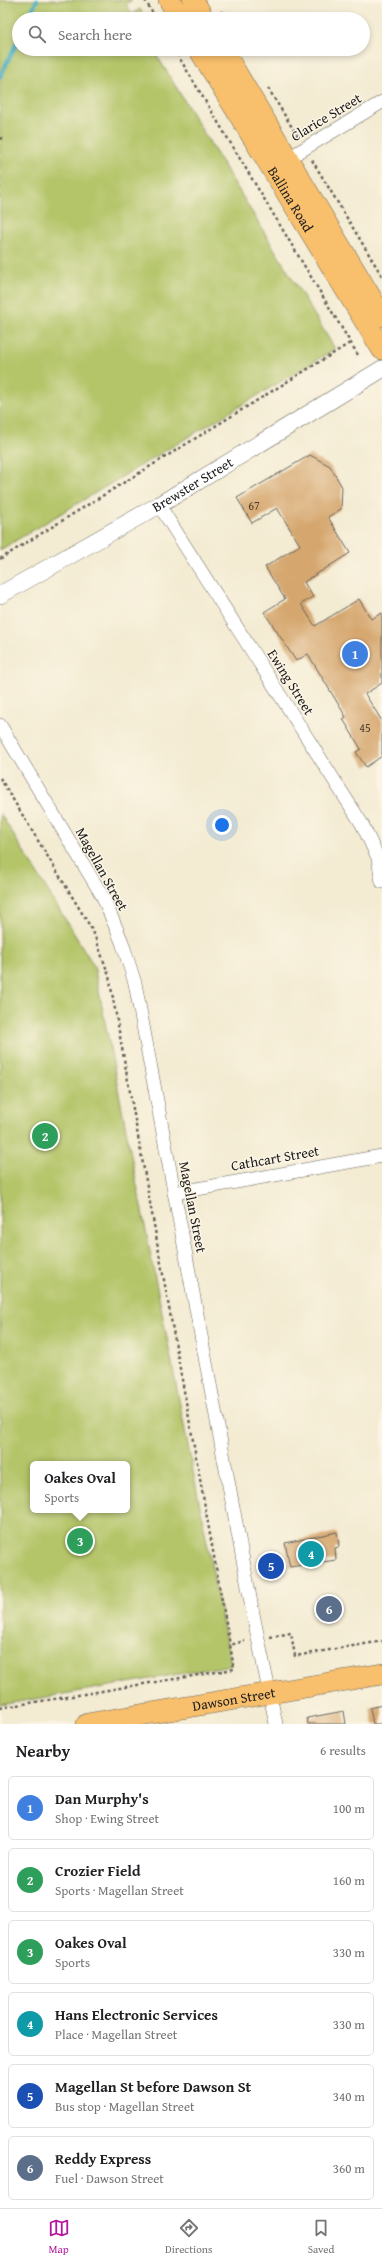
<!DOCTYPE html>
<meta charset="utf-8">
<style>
:root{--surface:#fff;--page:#f6f6f6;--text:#202124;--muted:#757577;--line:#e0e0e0;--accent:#b5179e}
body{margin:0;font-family:"Gentium Book Plus",serif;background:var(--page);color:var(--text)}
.you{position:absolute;left:222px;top:825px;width:14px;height:14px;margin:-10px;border:3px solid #fff;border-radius:50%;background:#1a73e8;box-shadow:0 0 0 6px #1a73e833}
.badge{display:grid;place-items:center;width:26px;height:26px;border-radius:50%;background:var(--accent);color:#fff;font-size:13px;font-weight:700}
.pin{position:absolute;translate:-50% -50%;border:2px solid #fff;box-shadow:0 1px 4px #0006}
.popup{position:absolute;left:30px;top:1461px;width:100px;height:52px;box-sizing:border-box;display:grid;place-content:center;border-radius:6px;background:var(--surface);filter:drop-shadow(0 1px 3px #0005);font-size:13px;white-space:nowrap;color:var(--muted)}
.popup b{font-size:15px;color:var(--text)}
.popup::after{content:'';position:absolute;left:50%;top:100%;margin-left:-8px;border:8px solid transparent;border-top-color:var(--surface)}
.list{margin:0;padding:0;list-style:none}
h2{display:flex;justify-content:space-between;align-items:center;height:52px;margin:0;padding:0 16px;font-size:17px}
h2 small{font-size:13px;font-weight:400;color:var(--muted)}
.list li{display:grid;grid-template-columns:26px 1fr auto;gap:12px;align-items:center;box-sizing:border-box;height:64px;margin:0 8px 8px;padding:0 8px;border:1px solid var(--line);border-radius:6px}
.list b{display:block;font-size:15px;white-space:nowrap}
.list p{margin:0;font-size:13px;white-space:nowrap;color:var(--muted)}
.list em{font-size:13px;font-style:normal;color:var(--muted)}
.icon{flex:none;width:22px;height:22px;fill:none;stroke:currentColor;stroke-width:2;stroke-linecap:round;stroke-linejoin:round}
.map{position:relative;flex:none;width:382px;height:1724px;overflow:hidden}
.search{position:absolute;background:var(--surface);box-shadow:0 2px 6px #0003;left:12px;right:12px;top:12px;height:44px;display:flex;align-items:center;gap:10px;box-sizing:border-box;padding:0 14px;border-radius:22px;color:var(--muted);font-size:15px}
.sheet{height:484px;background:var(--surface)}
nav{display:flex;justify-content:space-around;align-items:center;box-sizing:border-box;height:56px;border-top:1px solid var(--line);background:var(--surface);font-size:11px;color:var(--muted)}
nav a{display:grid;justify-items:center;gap:2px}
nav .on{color:var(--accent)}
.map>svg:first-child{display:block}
</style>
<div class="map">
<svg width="382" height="1724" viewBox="0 0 382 1724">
<rect width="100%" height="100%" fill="#fcf5e5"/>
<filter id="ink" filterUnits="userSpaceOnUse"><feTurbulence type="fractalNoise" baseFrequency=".025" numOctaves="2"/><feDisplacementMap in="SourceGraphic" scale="8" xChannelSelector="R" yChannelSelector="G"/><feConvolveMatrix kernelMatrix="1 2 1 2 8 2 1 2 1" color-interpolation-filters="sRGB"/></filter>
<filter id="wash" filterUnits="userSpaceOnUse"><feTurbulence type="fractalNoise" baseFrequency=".012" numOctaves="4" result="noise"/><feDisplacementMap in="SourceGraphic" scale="16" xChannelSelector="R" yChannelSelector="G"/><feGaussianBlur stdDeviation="0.9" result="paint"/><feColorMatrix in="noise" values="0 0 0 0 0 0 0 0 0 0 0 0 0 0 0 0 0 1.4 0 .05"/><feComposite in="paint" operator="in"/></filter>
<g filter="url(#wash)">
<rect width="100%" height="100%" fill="#f3ebd2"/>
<!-- green -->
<g fill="#b4c569" stroke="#687042" fill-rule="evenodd">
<polygon points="0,0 132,0 126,4 132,14 140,9 146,19 19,19 19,49 153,49 335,349 0,550"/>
<path d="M0 813 94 966 231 1665 0 1705ZM33 1464H127V1510H33Z"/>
</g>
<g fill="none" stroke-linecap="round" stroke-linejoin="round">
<!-- stream -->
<g stroke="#3fabbe" stroke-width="4.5">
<polyline points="28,19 37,0"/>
<polyline points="0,77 19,38"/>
</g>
</g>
<g id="blocks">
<!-- building -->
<g fill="#d5a66d">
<polygon points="310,455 330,466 342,487 341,509 328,517 350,553 304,582 313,597 301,604 315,626 359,599 371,619 382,613 382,683 365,694 382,721 382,756 366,767 356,752 361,749 343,719 346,717 308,654 296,661 264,612 285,599 265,567 300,545 277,508 252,523 237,498"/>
<polygon points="337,1532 339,1547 335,1548 336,1560 290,1567 285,1543"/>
<polygon points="382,1705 382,1724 373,1724 370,1708"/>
<polygon points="344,1711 346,1724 308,1724 307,1718"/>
</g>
</g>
</g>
<g filter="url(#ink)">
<use href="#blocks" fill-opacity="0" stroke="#67645c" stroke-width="1"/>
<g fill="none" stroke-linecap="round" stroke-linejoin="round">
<defs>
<g id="minor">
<polyline points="287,159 382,102"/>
<polyline points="159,505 362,824 378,858 382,882"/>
<polyline points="0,725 103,897 122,942 135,983 254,1619 276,1724"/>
<polyline points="174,1193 382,1156"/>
</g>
<g id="tertiary">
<path id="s1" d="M0 595 159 505 382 369"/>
</g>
<g id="primary">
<polyline points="169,0 181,19"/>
<polyline points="193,0 204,19"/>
<path id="s2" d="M199 49 382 349"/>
<polyline points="222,49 382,316"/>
<path id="s3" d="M87 1724 382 1674"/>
</g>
</defs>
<!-- minor casing -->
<use href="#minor" stroke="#67645c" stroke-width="14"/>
<!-- tertiary casing -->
<use href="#tertiary" stroke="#67645c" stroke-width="18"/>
<!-- primary casing -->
<use href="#primary" stroke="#67645c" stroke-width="22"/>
<!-- path -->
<g stroke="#67645c" stroke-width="2.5" stroke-dasharray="3 3" stroke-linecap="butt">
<polyline points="145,0 156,19"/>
<polyline points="221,11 226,19"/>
<polyline points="174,49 358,355"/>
<polyline points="268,88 298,137"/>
<polyline points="0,138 4,139"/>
<polyline points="312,160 382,276"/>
<polyline points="0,559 350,343"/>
<polyline points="0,778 93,931 109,976 230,1645"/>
<polyline points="270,1637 291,1633 295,1656 382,1641"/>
<polyline points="0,1708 234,1669 230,1645 245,1641"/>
</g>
<!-- minor -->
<use href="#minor" stroke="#fff" stroke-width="13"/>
<!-- tertiary -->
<use href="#tertiary" stroke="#fff" stroke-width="17"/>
<!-- primary -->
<use href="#primary" stroke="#f8bf6c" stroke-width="21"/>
</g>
</g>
<g text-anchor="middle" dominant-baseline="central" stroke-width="3" stroke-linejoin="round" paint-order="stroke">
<!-- number labels -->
<g font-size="12" fill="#4a3e30">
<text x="254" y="505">67</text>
<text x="365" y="727">45</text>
</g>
<!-- street labels -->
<g font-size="14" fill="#1c1c1c" stroke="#fcf5e5">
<text transform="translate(326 117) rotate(-31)">Clarice Street</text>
<text stroke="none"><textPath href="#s2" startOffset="176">Ballina Road</textPath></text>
<text stroke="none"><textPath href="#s1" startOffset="222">Brewster Street</textPath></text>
<text transform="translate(291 682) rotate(58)">Ewing Street</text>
<text transform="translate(102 869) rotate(61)">Magellan Street</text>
<text transform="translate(275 1158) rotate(-10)">Cathcart Street</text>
<text transform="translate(193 1207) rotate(79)">Magellan Street</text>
<text stroke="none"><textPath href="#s3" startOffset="149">Dawson Street</textPath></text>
</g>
</g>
</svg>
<div class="you"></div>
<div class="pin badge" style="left:355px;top:654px;background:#3f7fe0">1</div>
<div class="pin badge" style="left:45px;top:1136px;background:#2e9e5b">2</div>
<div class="pin badge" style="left:80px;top:1541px;background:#2e9e5b">3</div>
<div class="popup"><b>Oakes Oval</b>Sports</div>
<div class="pin badge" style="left:311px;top:1554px;background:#0f9aa8">4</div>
<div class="pin badge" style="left:271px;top:1566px;background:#1a4fb4">5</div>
<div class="pin badge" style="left:329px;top:1609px;background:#5c6f8a">6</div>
<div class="search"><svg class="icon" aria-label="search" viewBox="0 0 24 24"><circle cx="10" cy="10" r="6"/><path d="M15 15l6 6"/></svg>Search here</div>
</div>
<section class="sheet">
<h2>Nearby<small>6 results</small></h2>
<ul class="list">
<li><span class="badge" style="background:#3f7fe0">1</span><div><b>Dan Murphy's</b><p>Shop · Ewing Street</p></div><em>100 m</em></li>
<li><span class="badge" style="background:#2e9e5b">2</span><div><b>Crozier Field</b><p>Sports · Magellan Street</p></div><em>160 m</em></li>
<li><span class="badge" style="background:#2e9e5b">3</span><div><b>Oakes Oval</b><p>Sports</p></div><em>330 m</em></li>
<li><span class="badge" style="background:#0f9aa8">4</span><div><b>Hans Electronic Services</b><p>Place · Magellan Street</p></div><em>330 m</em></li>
<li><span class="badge" style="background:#1a4fb4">5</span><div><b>Magellan St before Dawson St</b><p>Bus stop · Magellan Street</p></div><em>340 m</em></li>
<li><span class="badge" style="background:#5c6f8a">6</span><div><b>Reddy Express</b><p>Fuel · Dawson Street</p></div><em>360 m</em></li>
</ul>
</section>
<nav>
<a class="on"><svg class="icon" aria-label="map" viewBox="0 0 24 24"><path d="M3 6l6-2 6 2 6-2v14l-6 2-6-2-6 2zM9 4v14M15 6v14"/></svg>Map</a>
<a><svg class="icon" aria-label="directions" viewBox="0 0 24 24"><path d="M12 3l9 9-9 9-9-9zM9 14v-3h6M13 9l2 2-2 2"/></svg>Directions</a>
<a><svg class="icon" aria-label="saved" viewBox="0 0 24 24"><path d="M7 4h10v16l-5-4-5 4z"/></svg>Saved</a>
</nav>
